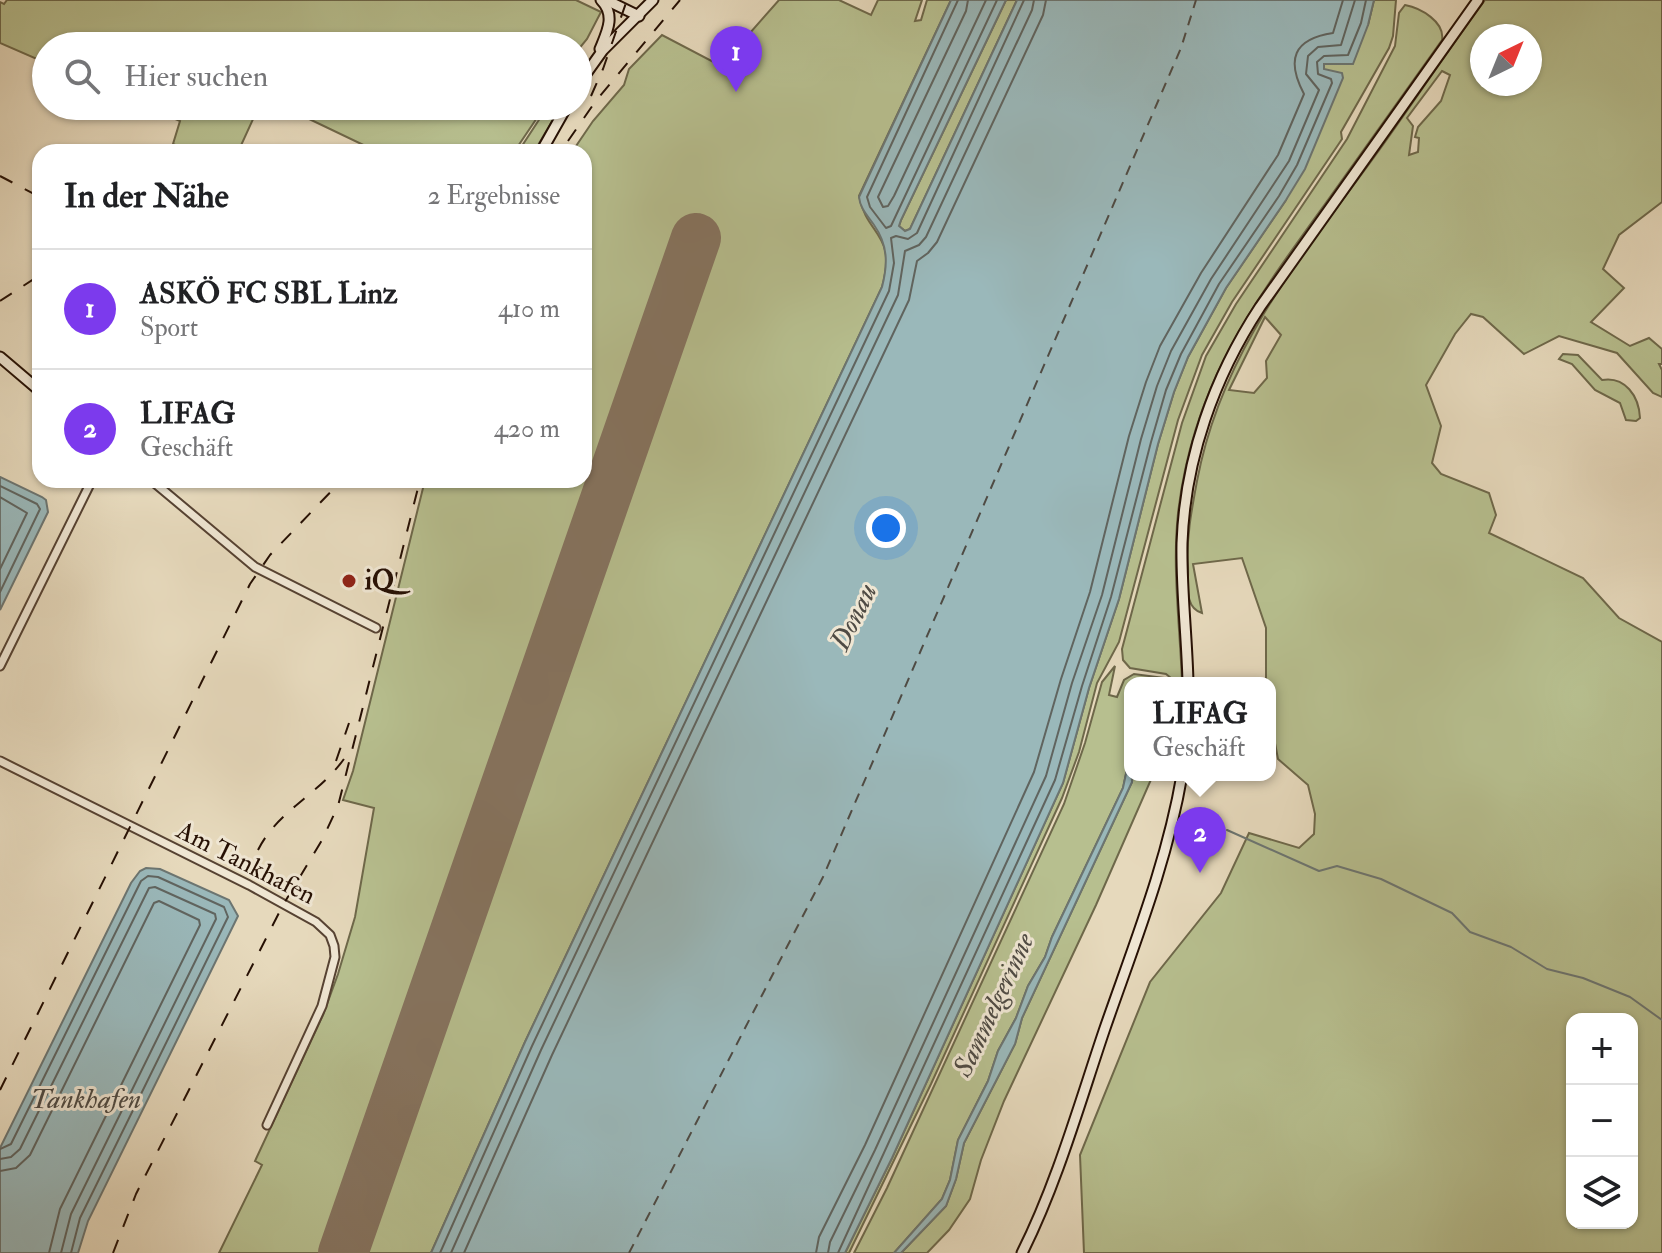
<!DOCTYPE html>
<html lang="de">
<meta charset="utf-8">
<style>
:root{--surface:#fff;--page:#f6f6f6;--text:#202124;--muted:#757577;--line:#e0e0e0;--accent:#7c3aed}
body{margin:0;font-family:"IM FELL Double Pica",serif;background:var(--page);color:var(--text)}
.controls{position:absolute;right:24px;bottom:24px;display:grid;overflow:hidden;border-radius:16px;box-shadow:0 2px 6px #0004}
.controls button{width:72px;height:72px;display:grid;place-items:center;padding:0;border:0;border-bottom:2px solid var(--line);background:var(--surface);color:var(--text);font:40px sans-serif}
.compass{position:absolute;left:1470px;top:24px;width:72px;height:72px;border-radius:50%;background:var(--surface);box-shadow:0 2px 6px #0004;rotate:43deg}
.you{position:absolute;left:886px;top:528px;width:28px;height:28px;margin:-20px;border:6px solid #fff;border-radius:50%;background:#1a73e8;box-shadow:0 0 0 12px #1a73e833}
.badge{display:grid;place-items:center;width:52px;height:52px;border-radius:50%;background:var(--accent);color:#fff;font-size:26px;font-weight:700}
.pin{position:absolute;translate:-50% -66px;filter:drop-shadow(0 2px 4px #0008)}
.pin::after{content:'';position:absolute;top:42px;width:28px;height:24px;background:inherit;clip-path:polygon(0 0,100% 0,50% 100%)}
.popup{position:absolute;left:1124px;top:677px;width:152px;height:104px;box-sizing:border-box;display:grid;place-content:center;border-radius:16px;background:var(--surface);filter:drop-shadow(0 2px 6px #0005);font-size:26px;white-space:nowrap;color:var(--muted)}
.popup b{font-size:30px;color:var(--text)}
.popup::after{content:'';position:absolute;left:50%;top:100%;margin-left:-16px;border:16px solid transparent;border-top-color:var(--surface)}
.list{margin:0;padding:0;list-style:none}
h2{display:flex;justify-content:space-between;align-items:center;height:104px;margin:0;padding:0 32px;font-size:34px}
h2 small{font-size:26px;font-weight:400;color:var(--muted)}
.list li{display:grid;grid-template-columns:52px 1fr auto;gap:24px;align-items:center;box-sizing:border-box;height:120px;padding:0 32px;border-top:2px solid var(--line)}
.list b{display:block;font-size:30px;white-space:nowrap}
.list p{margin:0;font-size:26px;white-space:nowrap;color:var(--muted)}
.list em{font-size:26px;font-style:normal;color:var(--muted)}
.icon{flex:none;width:44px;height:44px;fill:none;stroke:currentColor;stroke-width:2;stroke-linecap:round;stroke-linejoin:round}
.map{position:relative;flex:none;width:1662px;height:1253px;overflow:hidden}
.search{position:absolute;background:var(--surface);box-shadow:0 2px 6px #0004;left:32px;top:32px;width:560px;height:88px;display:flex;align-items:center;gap:20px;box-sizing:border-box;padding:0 28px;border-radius:44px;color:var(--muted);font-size:30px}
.panel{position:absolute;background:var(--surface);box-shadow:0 2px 6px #0004;left:32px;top:144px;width:560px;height:344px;border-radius:24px}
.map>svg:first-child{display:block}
</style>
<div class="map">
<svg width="1662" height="1253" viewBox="0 0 1662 1253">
<rect width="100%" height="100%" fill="#e6d9bc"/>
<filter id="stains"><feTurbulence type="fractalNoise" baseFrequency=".0025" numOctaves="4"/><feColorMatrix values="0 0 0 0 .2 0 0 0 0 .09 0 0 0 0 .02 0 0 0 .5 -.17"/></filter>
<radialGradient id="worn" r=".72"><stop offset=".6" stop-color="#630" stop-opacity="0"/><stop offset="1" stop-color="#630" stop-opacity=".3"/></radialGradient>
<!-- green -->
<g fill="#b7bf8f" stroke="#6e684a" stroke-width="2" fill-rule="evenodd">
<polygon points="7,0 576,0 601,12 587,39 578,50 578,46 46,46 46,63 0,43 0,2 4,4"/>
<path d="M779 0H839L871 15 878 0H922L915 21 921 20 927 0H951L859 196C867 237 897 232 882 287L525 1042 431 1253H219L262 1165 255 1161 323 1015 338 974 355 917 374 808 343 800 353 771 425 480H584V152H572L593 121 624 85 629 69 662 35 721 66Z"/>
<polygon points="1006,0 1017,0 910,229 905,231 899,226 901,220"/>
<polygon points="1374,0 1396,0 1393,36 1389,48 1341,132 1342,139 1338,145 1232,302 1202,355 1178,420 1119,642 1097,683 1079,752 1062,798 931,1084 849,1253 845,1253 892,1158 1063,783 1089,688 1119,599 1158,444 1174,392 1188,357 1226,288 1286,200 1324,64 1368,25"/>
<path d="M1485 0H1662V202L1619 235 1603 269 1624 288 1591 322 1630 346 1649 338 1662 349V364H1659L1662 370V397L1653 393 1617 353 1559 336 1524 354 1483 317 1471 314 1455 334 1426 385 1441 426 1432 463 1441 474 1489 493 1496 515 1489 533 1583 578 1619 618 1662 642V1253H1084L1080 1155 1150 982 1221 893 1249 833 1299 848 1314 834 1315 814 1308 785 1278 759 1270 717V683H1266V628L1242 558 1193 564 1202 613C1183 607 1189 583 1188 566 1186 538 1192 508 1197 481 1222 348 1303 256 1380 149 1415 100 1449 49 1485 0ZM1482 36H1530V84H1482ZM1442 71 1450 75 1441 101 1418 127 1415 137 1419 138 1418 152 1409 155 1413 126 1407 118ZM1265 317 1281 335 1266 361 1267 378 1254 393 1229 390ZM1572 1019H1632V1223H1572Z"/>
<path d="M1405 5C1421 8 1445 22 1442 40 1403 95 1364 149 1325 204 1252 305 1193 384 1178 513 1172 569 1180 626 1182 683H1177L1166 674 1130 668 1123 660 1122 649 1182 423 1206 356 1236 304 1347 139 1395 46 1399 13Z"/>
<polygon points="145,106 259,106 238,152 192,152 173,144 180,121"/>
<polygon points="282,106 545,106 514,152 378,152"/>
<polygon points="548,106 561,106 534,152 518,152"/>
<path d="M1563 354 1578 355 1602 380C1625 376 1639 396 1640 418L1636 421 1626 420 1620 403 1595 390 1572 364 1559 359Z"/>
<polygon points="1115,666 1109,695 1117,697 1124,680 1134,674 1164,678 1170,683 1130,683 1130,755 1123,788 1052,937 1045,957 1028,986 1016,1018 998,1051 988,1081 958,1140 950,1180 942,1199 894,1253 854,1253 887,1188 1064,804 1085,743 1102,682"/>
<polygon points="1133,775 1153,775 1096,905 1004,1101 981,1160 970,1199 949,1230 927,1253 901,1253 946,1206 956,1179 964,1143 1015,1044 1022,1018 1132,782"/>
</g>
<!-- water -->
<g fill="#9ab8ba" stroke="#6c7571" stroke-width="2">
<path d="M951 0H1006L901 220 899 226 905 231 910 229 1017 0H1374L1368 25 1353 64H1324V69L1342 73 1343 78 1305 169 1286 200 1226 288 1188 357 1174 392 1158 444 1119 599 1089 688 1063 783 892 1158 845 1253H431L525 1042 882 287C888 264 888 245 874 225 867 215 860 208 859 197Z"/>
<polygon points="0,477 42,497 46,500 48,512 0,610"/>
<polygon points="1130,755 1132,782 1022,1018 1015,1044 964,1143 956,1179 946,1206 901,1253 894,1253 942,1199 950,1180 958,1140 988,1081 998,1051 1016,1018 1028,986 1045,957 1052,937 1123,788"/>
<polygon points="146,868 160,869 229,900 238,916 88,1221 78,1253 0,1253 0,1148 131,883 140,871"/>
</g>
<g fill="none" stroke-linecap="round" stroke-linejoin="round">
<!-- shore -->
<g stroke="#60645f" stroke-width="2">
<polyline points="958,0 867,197 870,207 886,228 891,226 997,0"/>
<polyline points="968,0 966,11 878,197 883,207 888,206 894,196 986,0"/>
<polyline points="0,486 37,504 40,509 0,592"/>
<polyline points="0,497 27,513 0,569"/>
<polyline points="0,1149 11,1144 141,881 148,876 158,877 224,907 228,917 80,1218 71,1253"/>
<polyline points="0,1159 11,1157 20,1149 149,888 155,887 215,914 216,919 71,1214 61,1253"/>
<polyline points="0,1171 16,1168 30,1155 154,903 159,901 199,920 200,925 60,1209 49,1253"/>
<polyline points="440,1253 532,1046 889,291 894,263 891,238 896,236 908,239 917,233 1024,0"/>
<polyline points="451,1253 541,1050 898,295 905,251 919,245 926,237 1032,10 1034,0"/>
<polyline points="464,1253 552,1055 909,300 917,261 928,253 937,242 1043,15 1046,0"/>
<path d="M816 1253 819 1237 865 1145 1034 772 1061 679 1090 592 1129 436 1146 382 1160 346 1201 273 1278 155 1304 94C1286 60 1293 39 1333 33L1343 0"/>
<polyline points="828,1253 830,1242 875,1150 1046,776 1072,683 1102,595 1141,439 1157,386 1171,351 1211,279 1289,161 1319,90 1306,74 1308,56 1318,47 1341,45 1355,0"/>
<polyline points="838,1253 1055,780 1082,686 1111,597 1151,442 1166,390 1181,354 1219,284 1279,196 1297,165 1332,83 1331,79 1318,74 1317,62 1324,56 1348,55 1361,23 1366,0"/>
</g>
<!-- stream -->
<polyline stroke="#6c7571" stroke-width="2" points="1227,830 1319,871 1337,866 1381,879 1452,913 1470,932 1511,947 1547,969 1583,978 1630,997 1662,1020"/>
<!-- ferry -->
<polyline stroke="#4f4b44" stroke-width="2" stroke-dasharray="10 8" stroke-linecap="butt" points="629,1253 823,877 1181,48 1196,0"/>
<!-- runway -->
<polyline stroke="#867460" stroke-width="50" points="343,1253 696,238"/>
<defs>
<g id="street">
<polyline points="151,480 255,567 376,628"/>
<polyline points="0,666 92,480"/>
<polyline points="0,761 249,885 316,922 330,935 334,946 335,957 322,1006 267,1125"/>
</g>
<g id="secondary">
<polyline points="606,0 639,16"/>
<path d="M600 49C607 32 616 15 601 0"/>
<polyline points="578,85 603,50 653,0"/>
<polyline points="541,152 567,106"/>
<polyline points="0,357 40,391"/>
<path d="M1188 683C1187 636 1181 589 1182 543 1185 459 1214 377 1260 307L1478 0"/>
<path d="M1022 1253C1057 1183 1079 1105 1104 1031 1133 947 1167 863 1182 775"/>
</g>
</defs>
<!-- street casing -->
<use href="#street" stroke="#564232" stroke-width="11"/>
<!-- secondary casing -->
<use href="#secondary" stroke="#261004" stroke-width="13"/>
<!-- street -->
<use href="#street" stroke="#efe6d3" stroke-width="7"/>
<!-- secondary -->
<use href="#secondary" stroke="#efe6d3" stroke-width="9"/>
<!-- rail -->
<g stroke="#261004" stroke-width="2" stroke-dasharray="14 14" stroke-linecap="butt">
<polyline points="591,96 603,69 627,0"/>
<polyline points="568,141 595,102 680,0"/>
<polyline points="0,176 40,197"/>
<polyline points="0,301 40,275"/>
<polyline points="336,761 349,723"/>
<path d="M258 850C279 808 322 794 348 753"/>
<polyline points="0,1090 250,584 270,555 342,480"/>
<polyline points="113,1253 136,1194 283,905 322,840 338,806 420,480"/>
</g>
</g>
<!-- markers -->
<circle fill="#8f2418" stroke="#efe6d3" stroke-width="3" cx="349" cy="581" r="8"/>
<g text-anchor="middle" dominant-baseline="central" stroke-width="6" stroke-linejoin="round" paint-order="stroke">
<!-- poi labels -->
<g font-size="26" font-weight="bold" fill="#261004" stroke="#efe6d3" text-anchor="start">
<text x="365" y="581">iQ</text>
</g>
<!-- street labels -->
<g font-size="26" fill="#261004" stroke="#efe6d3">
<text transform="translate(246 863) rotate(27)">Am Tankhafen</text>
</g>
<!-- water labels -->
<g font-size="28" font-style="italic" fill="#4f4b44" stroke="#efe6d3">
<text transform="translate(854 617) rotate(-64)">Donau</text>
<text transform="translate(994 1005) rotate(-65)">Sammelgerinne</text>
<text x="86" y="1099">Tankhafen</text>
</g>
</g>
<rect width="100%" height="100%" filter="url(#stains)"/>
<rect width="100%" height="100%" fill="url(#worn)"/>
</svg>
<div class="controls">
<button>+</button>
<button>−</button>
<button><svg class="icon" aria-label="layers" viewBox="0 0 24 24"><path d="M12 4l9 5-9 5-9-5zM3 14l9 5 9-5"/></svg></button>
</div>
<svg class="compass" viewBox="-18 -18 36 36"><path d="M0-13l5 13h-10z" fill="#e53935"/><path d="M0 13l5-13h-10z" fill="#757577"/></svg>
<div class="you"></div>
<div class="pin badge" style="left:736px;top:92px">1</div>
<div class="pin badge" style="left:1200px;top:873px">2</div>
<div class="popup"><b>LIFAG</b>Geschäft</div>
<div class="search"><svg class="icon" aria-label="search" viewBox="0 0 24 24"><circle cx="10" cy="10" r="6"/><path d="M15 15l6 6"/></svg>Hier suchen</div>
<section class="panel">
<h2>In der Nähe<small>2 Ergebnisse</small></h2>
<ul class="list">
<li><span class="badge">1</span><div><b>ASKÖ FC SBL Linz</b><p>Sport</p></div><em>410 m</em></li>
<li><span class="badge">2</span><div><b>LIFAG</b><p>Geschäft</p></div><em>420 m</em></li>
</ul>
</section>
</div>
